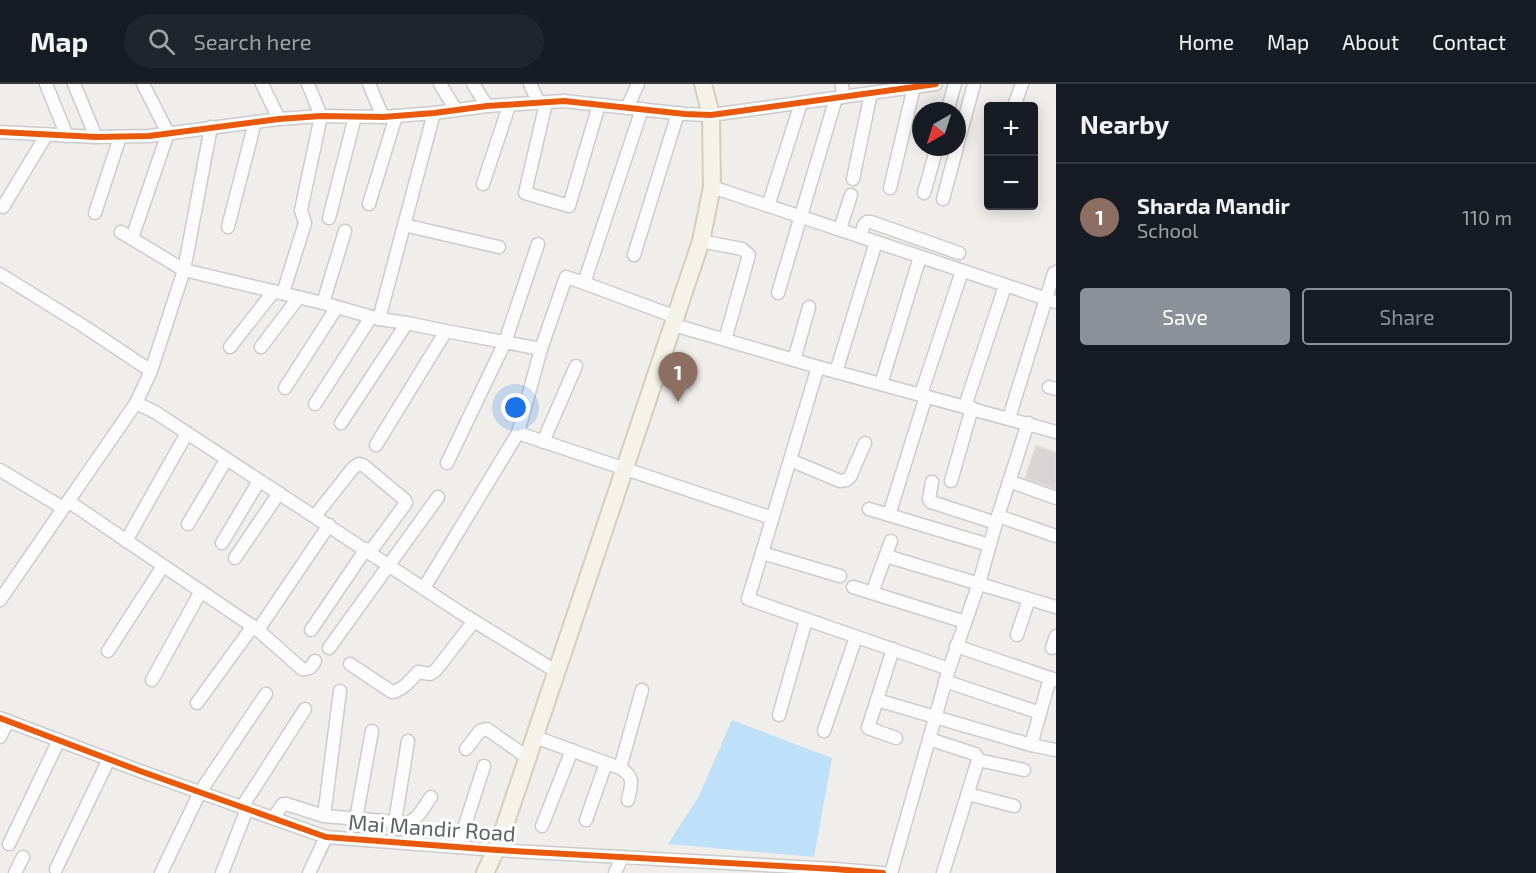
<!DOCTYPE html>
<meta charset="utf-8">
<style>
:root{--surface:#171b24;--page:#20242c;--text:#f1f3f6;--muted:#9ea1a6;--line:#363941;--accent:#8c9099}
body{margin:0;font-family:"Exo 2",sans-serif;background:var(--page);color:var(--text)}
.controls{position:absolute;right:18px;top:18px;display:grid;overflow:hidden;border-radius:6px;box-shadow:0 3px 15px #0003}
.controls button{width:54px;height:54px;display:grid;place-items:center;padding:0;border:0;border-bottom:2px solid var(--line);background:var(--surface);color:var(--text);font:30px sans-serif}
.compass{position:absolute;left:912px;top:18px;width:54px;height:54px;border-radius:50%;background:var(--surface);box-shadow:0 3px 15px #0003;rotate:219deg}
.you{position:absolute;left:516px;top:324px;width:21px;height:21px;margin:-15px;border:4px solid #fff;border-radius:50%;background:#1a73e8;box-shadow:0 0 0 9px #1a73e833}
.badge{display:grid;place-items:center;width:39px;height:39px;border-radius:50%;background:var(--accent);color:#fff;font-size:20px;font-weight:700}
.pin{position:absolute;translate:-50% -50px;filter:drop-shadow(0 2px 3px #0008)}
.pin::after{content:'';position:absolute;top:32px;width:21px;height:18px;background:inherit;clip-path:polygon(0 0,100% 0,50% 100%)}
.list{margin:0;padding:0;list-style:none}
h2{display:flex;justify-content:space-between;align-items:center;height:78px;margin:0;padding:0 24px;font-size:26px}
h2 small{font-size:20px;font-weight:400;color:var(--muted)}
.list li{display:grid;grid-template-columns:39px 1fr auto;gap:18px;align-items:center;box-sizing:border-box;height:108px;padding:0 24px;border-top:2px solid var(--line)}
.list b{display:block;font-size:22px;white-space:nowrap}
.list p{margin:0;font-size:20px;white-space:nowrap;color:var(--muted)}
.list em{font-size:20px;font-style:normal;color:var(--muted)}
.actions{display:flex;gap:12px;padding:18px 24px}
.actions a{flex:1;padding:14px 0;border:2px solid var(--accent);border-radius:6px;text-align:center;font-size:21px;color:var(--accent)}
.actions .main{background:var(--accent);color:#fff}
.icon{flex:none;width:33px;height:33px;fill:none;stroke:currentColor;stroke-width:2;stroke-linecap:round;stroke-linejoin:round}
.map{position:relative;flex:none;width:1056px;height:789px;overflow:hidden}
header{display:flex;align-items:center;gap:36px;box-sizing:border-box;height:84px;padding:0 30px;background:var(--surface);border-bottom:2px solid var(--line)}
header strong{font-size:28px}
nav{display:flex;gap:33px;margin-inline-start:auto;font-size:21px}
.search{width:420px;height:54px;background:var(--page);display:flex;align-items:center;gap:15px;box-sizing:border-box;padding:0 21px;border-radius:33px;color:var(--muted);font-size:22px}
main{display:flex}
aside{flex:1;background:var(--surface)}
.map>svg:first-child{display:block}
</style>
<header>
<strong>Map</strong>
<div class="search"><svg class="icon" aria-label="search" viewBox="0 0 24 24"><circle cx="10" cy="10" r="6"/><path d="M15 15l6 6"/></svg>Search here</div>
<nav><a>Home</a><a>Map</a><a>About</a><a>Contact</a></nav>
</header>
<main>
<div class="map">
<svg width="1056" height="789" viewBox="0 0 1056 789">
<rect width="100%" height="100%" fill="#efeeea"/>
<!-- water -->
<polygon fill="#bfe0f9" points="732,636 832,674 814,773 668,760 699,712"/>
<!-- building -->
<polygon fill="#d6d5d3" stroke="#deddd9" stroke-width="1.5" points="1036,362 1056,368 1056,405 1025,394"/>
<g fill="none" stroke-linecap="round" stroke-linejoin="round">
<defs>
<g id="minor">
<polyline points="46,0 67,52"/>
<polyline points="74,0 96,53"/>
<polyline points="262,0 279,35"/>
<polyline points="369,0 383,33"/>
<polyline points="440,0 456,26"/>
<polyline points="473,0 487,22"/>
<polyline points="530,0 539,19"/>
<polyline points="842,0 843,13"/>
<polyline points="546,19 525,109 569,122 599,21"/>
<polyline points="1014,22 1022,0"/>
<polyline points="627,24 638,0"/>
<polyline points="947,27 955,0"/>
<polyline points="0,48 96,53 149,52 279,35 321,32 383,33 434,29 487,22 564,17 685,30 711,31 936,0"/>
<polyline points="957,62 974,0"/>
<polyline points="853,95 871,9"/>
<polyline points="483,100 509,22"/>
<polyline points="712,103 1056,218"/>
<polyline points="890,104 914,3"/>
<polyline points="924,109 937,63"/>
<polyline points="943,115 957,63"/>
<polyline points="369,120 396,32"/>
<polyline points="768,122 801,19"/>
<polyline points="3,123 47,50"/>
<polyline points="95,129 120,53"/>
<polyline points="329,134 355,33"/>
<polyline points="404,141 499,163"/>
<polyline points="228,143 255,38"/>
<polyline points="840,145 851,111"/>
<polyline points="121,148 184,186 323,219 379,235 434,29"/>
<polyline points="860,152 864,141 867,138 871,138 959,169"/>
<polyline points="132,154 168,49 143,0"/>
<polyline points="701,157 742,165 749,171 725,256"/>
<polyline points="634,171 678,29"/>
<polyline points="0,190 85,243 151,287 136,319 0,516"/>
<polyline points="584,199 642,25"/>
<polyline points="283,209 305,139 301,126 321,32 308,0"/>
<polyline points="778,209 836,14"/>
<polyline points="323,219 345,147"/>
<polyline points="379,235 407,239 446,247 541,265 518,349 424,504"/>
<polyline points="674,241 818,283 1056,348"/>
<polyline points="230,263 274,207"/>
<polyline points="261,263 299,213"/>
<polyline points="541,265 566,193 584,199 676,233"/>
<polyline points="794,276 809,223"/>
<polyline points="818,283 748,515 949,585 979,499 998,432 1028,339"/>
<polyline points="151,287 184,186 211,43"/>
<polyline points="836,288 876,158"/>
<polyline points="881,300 920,173"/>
<polyline points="1049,303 1056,305"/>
<polyline points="285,304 337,223"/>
<polyline points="921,310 962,187"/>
<polyline points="136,319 155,328 461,529 557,588"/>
<polyline points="315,320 371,233"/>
<polyline points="965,322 1005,202"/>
<polyline points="1009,334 1054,189 1056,188"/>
<polyline points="341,339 407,239"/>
<polyline points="518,349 772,434"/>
<polyline points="543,358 576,282"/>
<polyline points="376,361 446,247"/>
<polyline points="790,376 840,397 846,396 850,393 865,359"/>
<polyline points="447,379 505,258 538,160"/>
<polyline points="0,386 63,424"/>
<polyline points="951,397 972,324"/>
<polyline points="1009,397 1056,414"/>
<polyline points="932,398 929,415 931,418 996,439"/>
<polyline points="68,417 258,546 329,441"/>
<polyline points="869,425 989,461"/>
<polyline points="889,431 926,312"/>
<polyline points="315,432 353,384 359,380 363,381 405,416 406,419 370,468"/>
<polyline points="998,432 1056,452"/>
<polyline points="188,440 226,376"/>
<polyline points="126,457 187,349"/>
<polyline points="222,459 259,397"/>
<polyline points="762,469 840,492"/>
<polyline points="886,472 1056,523"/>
<polyline points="235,474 279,409"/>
<polyline points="853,503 965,538"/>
<polyline points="872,509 891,457"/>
<path d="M258 546 302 585C310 586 311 583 315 577"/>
<polyline points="311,546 366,465"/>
<polyline points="1017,551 1029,515"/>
<polyline points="956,562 1056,596"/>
<polyline points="329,564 438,413"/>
<polyline points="1052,564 1056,552"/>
<polyline points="893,565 868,644 896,654"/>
<polyline points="108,567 163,482"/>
<path d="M350 580 392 608C403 606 411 596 418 588L430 590 436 586 474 537"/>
<polyline points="152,596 201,507"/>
<polyline points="945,597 1040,629"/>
<polyline points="877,616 1031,661 1056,666"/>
<polyline points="197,619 253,542"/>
<polyline points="779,631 806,536"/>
<polyline points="0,634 140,687 326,753 496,766 834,785 883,789"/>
<polyline points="824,647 856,553"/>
<polyline points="0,653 8,637"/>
<path d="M535 653 620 684C636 694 631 700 628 716"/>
<polyline points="929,655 975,670 978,674 978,676 1024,686"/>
<polyline points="1031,661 1050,594"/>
<polyline points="466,665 480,647 487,645 528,674"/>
<polyline points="620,684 642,606"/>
<polyline points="968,710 1014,722"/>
<polyline points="242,723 305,625"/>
<polyline points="324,732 340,607"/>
<path d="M273 734 283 720H286L324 732 407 739C419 735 424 722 431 713"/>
<polyline points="356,735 372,647"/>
<polyline points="586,736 606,679"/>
<polyline points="395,738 408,657"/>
<polyline points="542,742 572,666"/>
<polyline points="9,760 59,656"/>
<polyline points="458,763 484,682"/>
<polyline points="56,785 109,675"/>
<polyline points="15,789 23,773"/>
<polyline points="161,789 200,708 266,610"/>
<polyline points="222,789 247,725"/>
<polyline points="309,789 326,753"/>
<polyline points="615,789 622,773"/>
<polyline points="891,789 949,585"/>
<polyline points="943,789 978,676"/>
</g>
<polyline id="major" points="485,789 499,759 701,157 712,103 711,31 703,0"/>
</defs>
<!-- minor casing -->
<use href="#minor" stroke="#cbcccc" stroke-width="15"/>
<!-- major casing -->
<use href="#major" stroke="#d7ceb8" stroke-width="20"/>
<!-- minor -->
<use href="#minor" stroke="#fdfcfc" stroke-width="12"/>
<!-- major -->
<use href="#major" stroke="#f4f2e9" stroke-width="16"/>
<defs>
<g id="cycleway">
<polyline points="0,48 96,53 149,52 279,35 321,32 383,33 434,29 487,22 564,17 685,30 711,31 936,0"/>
<polyline points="0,634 140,687 326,753 496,766 834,785 883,789"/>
</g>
</defs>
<!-- cycleway casing -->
<use href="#cycleway" stroke="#fff" stroke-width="10"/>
<!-- cycleway -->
<use href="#cycleway" stroke="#e8590c" stroke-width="6"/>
</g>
<g text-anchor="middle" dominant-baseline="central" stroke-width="6" stroke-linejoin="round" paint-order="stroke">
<!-- street labels -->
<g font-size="22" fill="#5f6368" stroke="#fff">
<text transform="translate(432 743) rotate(4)">Mai Mandir Road</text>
</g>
</g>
</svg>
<div class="controls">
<button>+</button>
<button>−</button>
</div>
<svg class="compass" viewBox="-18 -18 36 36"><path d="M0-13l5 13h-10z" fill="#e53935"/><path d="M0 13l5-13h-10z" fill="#9ea1a6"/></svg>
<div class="you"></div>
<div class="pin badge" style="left:678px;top:318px;background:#8d6e63">1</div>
</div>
<aside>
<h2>Nearby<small></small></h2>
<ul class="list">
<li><span class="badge" style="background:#8d6e63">1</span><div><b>Sharda Mandir</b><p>School</p></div><em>110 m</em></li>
</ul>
<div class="actions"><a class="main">Save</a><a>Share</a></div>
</aside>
</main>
